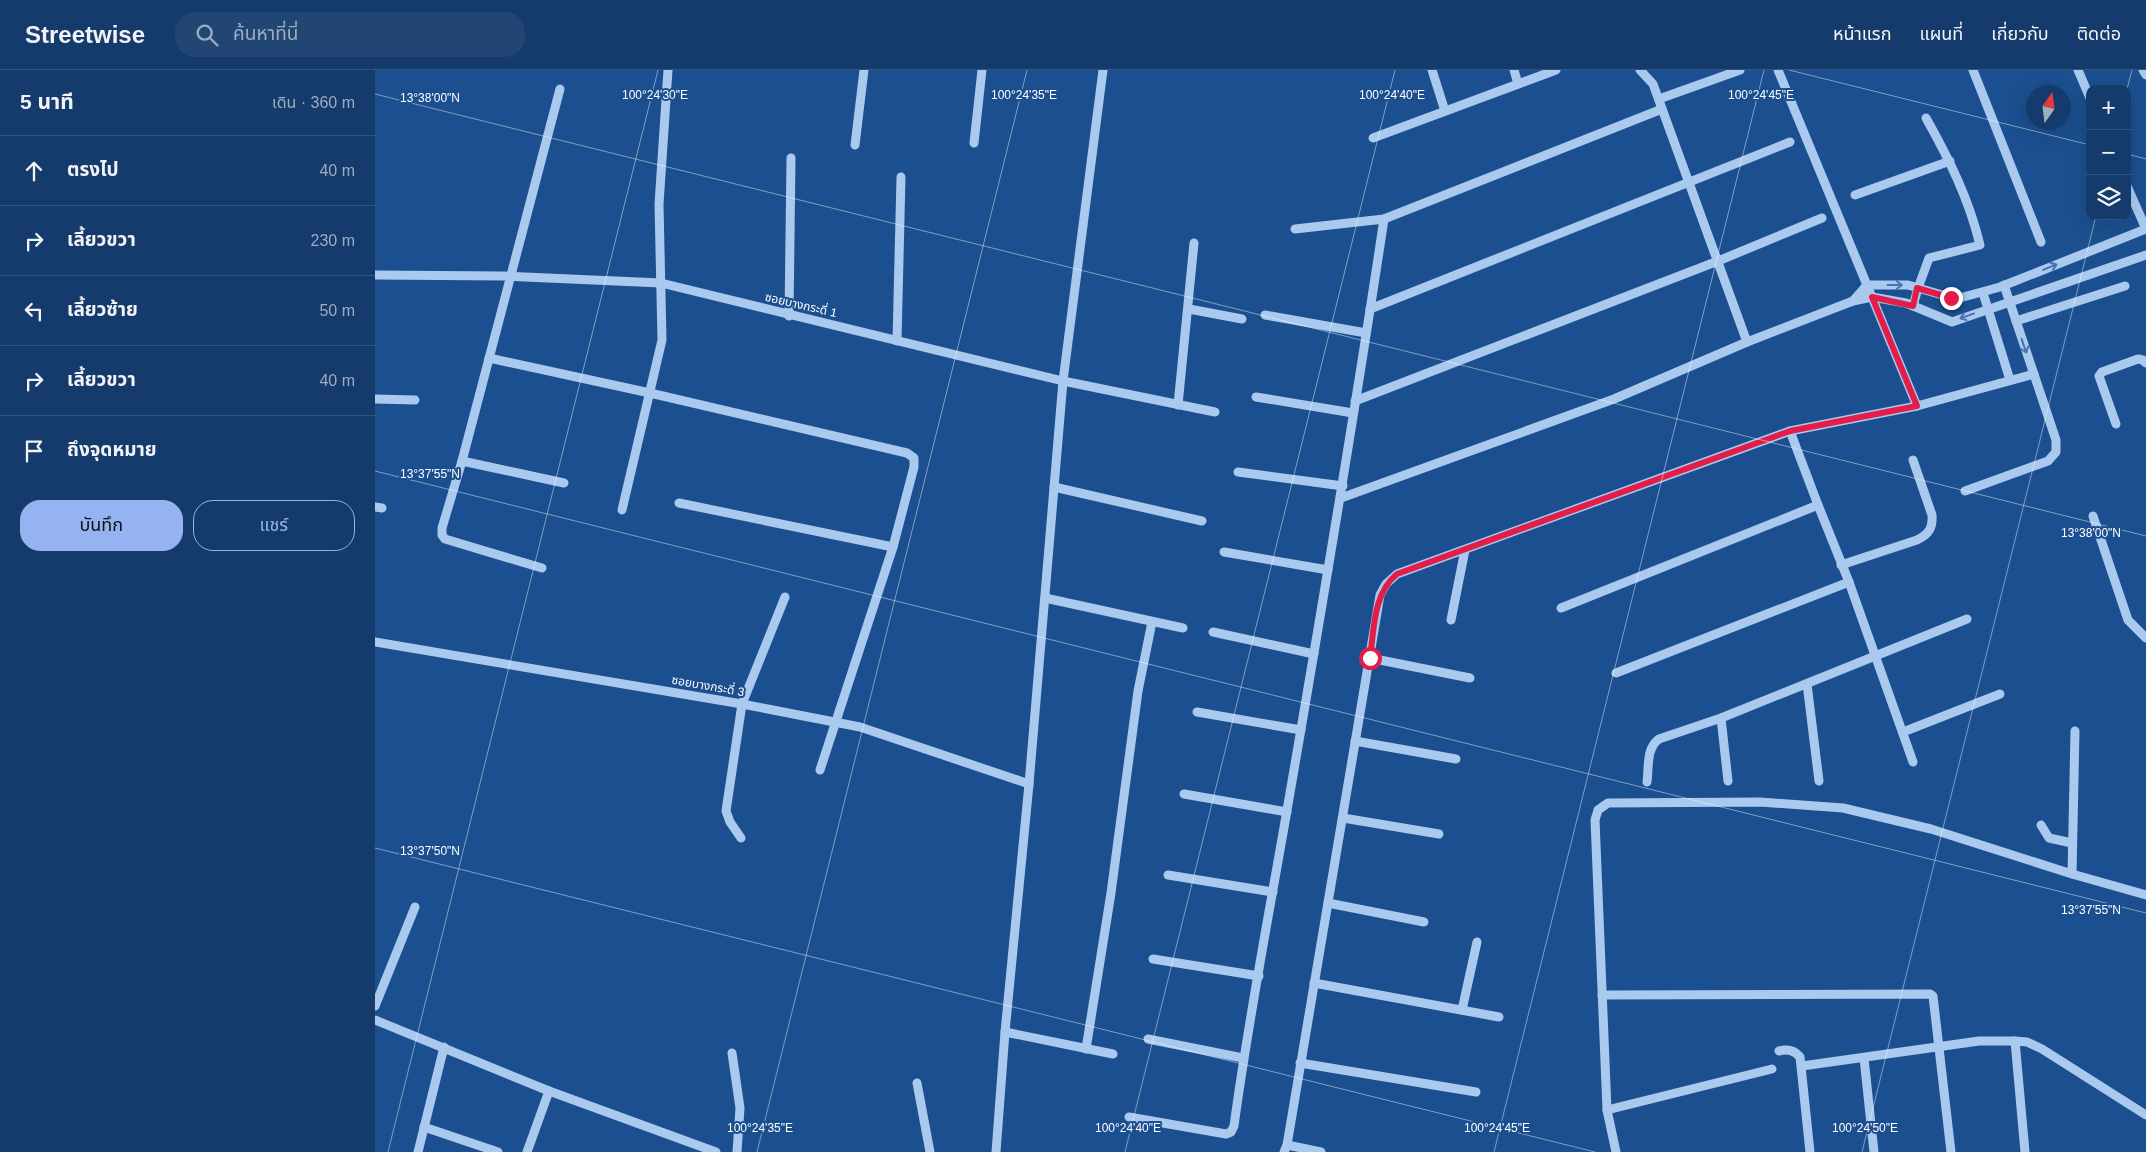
<!DOCTYPE html>
<html lang="th">
<meta charset="utf-8">
<style>
:root{--surface:#143b6b;--page:#214673;--text:#f1f3f6;--muted:#9dadc1;--line:#33557e;--accent:#95b2f1}
body{margin:0;font-family:Helvetica,"Noto Sans Thai",sans-serif;background:var(--page);color:var(--text)}
.controls{position:absolute;right:15px;top:15px;display:grid;overflow:hidden;border-radius:10px;box-shadow:0 5px 20px #0002}
.controls button{width:45px;height:45px;display:grid;place-items:center;padding:0;border:0;border-bottom:1px solid var(--line);background:var(--surface);color:var(--text);font:25px sans-serif}
.compass{position:absolute;left:1651px;top:15px;width:45px;height:45px;border-radius:50%;background:var(--surface);box-shadow:0 5px 20px #0002;rotate:14deg}
.stop{position:absolute;width:15px;height:15px;margin:-11px;border:4px solid #e11d48;border-radius:50%;background:#fff}
.stop.end{background:#e11d48;border-color:#fff;box-shadow:0 1px 5px #0008}
.list{margin:0;padding:0;list-style:none}
h2{display:flex;justify-content:space-between;align-items:center;height:65px;margin:0;padding:0 20px;font-size:21px}
h2 small{font-size:16px;font-weight:400;color:var(--muted)}
.list li{display:grid;grid-template-columns:32px 1fr auto;gap:15px;align-items:center;box-sizing:border-box;height:70px;padding:0 20px;border-top:1px solid var(--line)}
.list b{display:block;font-size:19px;white-space:nowrap}
.list em{font-size:16px;font-style:normal;color:var(--muted)}
.actions{display:flex;gap:10px;padding:15px 20px}
.actions a{flex:1;padding:11px 0;border:1px solid var(--accent);border-radius:20px;text-align:center;font-size:18px;color:var(--accent)}
.actions .main{background:var(--accent);color:#111}
.icon{flex:none;width:28px;height:28px;fill:none;stroke:currentColor;stroke-width:2;stroke-linecap:round;stroke-linejoin:round}
.map{position:relative;flex:none;width:1771px;height:1082px;overflow:hidden}
header{display:flex;align-items:center;gap:30px;box-sizing:border-box;height:70px;padding:0 25px;background:var(--surface);border-bottom:1px solid var(--line)}
header strong{font-size:24px}
nav{display:flex;gap:28px;margin-inline-start:auto;font-size:18px}
.search{width:350px;height:45px;background:var(--page);display:flex;align-items:center;gap:12px;box-sizing:border-box;padding:0 18px;border-radius:20px;color:var(--muted);font-size:19px}
main{display:flex}
aside{flex:1;background:var(--surface)}
.map>svg:first-child{display:block}
</style>
<header>
<strong>Streetwise</strong>
<div class="search"><svg class="icon" aria-label="search" viewBox="0 0 24 24"><circle cx="10" cy="10" r="6"/><path d="M15 15l6 6"/></svg>ค้นหาที่นี่</div>
<nav><a>หน้าแรก</a><a>แผนที่</a><a>เกี่ยวกับ</a><a>ติดต่อ</a></nav>
</header>
<main>
<aside>
<h2>5 นาที<small>เดิน · 360 m</small></h2>
<ul class="list">
<li><svg class="icon" aria-label="ahead" viewBox="0 0 24 24"><path d="M12 20V5M6 11l6-6 6 6"/></svg><div><b>ตรงไป</b></div><em>40 m</em></li>
<li><svg class="icon" aria-label="right" viewBox="0 0 24 24"><path d="M7 20v-9h11M14 6l5 5-5 5"/></svg><div><b>เลี้ยวขวา</b></div><em>230 m</em></li>
<li><svg class="icon" aria-label="left" viewBox="0 0 24 24"><path d="M17 20v-9H6M10 6l-5 5 5 5"/></svg><div><b>เลี้ยวซ้าย</b></div><em>50 m</em></li>
<li><svg class="icon" aria-label="right" viewBox="0 0 24 24"><path d="M7 20v-9h11M14 6l5 5-5 5"/></svg><div><b>เลี้ยวขวา</b></div><em>40 m</em></li>
<li><svg class="icon" aria-label="arrive" viewBox="0 0 24 24"><path d="M6 21V4h12l-3 4 3 4H6"/></svg><div><b>ถึงจุดหมาย</b></div></li>
</ul>
<div class="actions"><a class="main">บันทึก</a><a>แชร์</a></div>
</aside>
<div class="map">
<svg width="1771" height="1082" viewBox="0 0 1771 1082">
<rect width="100%" height="100%" fill="#1b4f8f"/>
<g fill="none" stroke-linecap="round" stroke-linejoin="round">
<!-- minor -->
<g stroke="#a9c9ee" stroke-width="9">
<polyline points="1057,0 1070,41"/>
<polyline points="1139,0 1143,14"/>
<polyline points="1265,0 1278,14 1372,272"/>
<polyline points="1403,0 1542,336"/>
<polyline points="1598,0 1666,172"/>
<polyline points="1703,0 1715,28"/>
<polyline points="1768,0 1771,5"/>
<polyline points="1284,29 1365,0"/>
<polyline points="998,68 1181,0"/>
<polyline points="599,73 607,0"/>
<polyline points="480,75 489,0"/>
<polyline points="1480,125 1575,91"/>
<polyline points="920,159 1009,149 1287,39"/>
<polyline points="0,205 128,206 286,213 688,311 840,342"/>
<polyline points="1608,223 1635,310"/>
<polyline points="1478,231 1492,215 1533,215 1581,229 1625,217 1771,159 1752,116"/>
<path d="M1538 236 1543 218 1554 188 1605 175C1594 129 1574 89 1551 48"/>
<polyline points="814,239 867,249"/>
<polyline points="995,239 1415,72"/>
<polyline points="890,245 991,263"/>
<polyline points="414,246 416,88"/>
<polyline points="1641,251 1750,216"/>
<polyline points="522,271 526,107"/>
<polyline points="114,288 275,323 532,383 539,388 539,397 518,477 445,700"/>
<polyline points="881,327 978,343"/>
<polyline points="0,329 40,330"/>
<polyline points="980,331 1343,191 1447,148"/>
<polyline points="803,335 819,173"/>
<polyline points="1741,354 1724,306 1727,302 1763,289 1768,290 1771,293"/>
<polyline points="1415,361 1443,435 1474,512 1538,692"/>
<polyline points="87,391 189,413"/>
<polyline points="863,402 968,416"/>
<polyline points="679,417 827,451"/>
<polyline points="1590,421 1673,391 1681,382 1681,370 1629,215"/>
<polyline points="966,428 1239,329 1372,272 1478,231 1497,227 1531,233 1577,252 1771,185"/>
<polyline points="304,433 518,477"/>
<polyline points="0,437 7,438"/>
<polyline points="247,440 287,270 284,134 293,0"/>
<polyline points="1718,446 1753,550 1771,568"/>
<polyline points="849,482 953,500"/>
<path d="M1466 495 1542 470C1554 464 1558 458 1557 445L1538 390"/>
<polyline points="167,498 70,469 67,465 67,458 87,391 185,19"/>
<polyline points="670,528 808,558"/>
<polyline points="1186,538 1443,435"/>
<polyline points="1076,550 1090,480"/>
<polyline points="838,562 939,584"/>
<polyline points="0,572 367,634 485,657 654,714"/>
<polyline points="995,588 1095,608"/>
<polyline points="1241,603 1474,512"/>
<polyline points="1432,614 1444,711"/>
<polyline points="822,642 926,660"/>
<polyline points="1346,648 1353,711"/>
<polyline points="1528,662 1625,624"/>
<polyline points="980,671 1081,689"/>
<path d="M1272 712C1274 697 1271 678 1284 669L1346 648 1592 549"/>
<polyline points="809,724 912,742"/>
<polyline points="968,748 1064,764"/>
<polyline points="1666,755 1674,768 1697,773"/>
<polyline points="366,768 355,752 351,741 367,634 410,527"/>
<polyline points="1697,804 1700,661"/>
<polyline points="793,805 898,822"/>
<polyline points="953,833 1049,852"/>
<polyline points="778,889 884,906"/>
<polyline points="939,913 1124,947"/>
<polyline points="1227,925 1555,924 1558,926 1576,1082"/>
<polyline points="0,936 40,837"/>
<polyline points="1087,940 1102,872"/>
<polyline points="0,950 174,1021 341,1082"/>
<polyline points="630,962 738,984"/>
<polyline points="773,969 868,988"/>
<polyline points="1640,971 1650,1082"/>
<polyline points="711,979 736,823 763,621 777,552"/>
<path d="M1404 981C1413 979 1419 980 1425 987L1435 1082"/>
<polyline points="357,983 365,1038 362,1082"/>
<polyline points="1489,988 1499,1082"/>
<polyline points="925,993 1101,1022"/>
<polyline points="1427,996 1604,971 1640,971 1652,972 1667,979 1771,1045"/>
<polyline points="542,1013 555,1082"/>
<polyline points="1232,1040 1397,999"/>
<path d="M754 1047 851 1064 856 1062 859 1056C874 945 896 834 915 723 948 532 980 341 1009 149"/>
<polyline points="49,1057 123,1082"/>
<polyline points="912,1075 946,1082"/>
<polyline points="43,1082 69,977"/>
<polyline points="152,1082 174,1021"/>
<polyline points="621,1082 630,962 654,714 688,311 728,0"/>
<polyline points="909,1082 912,1075 1005,525 1011,514 1022,504 1415,361 1542,336 1659,304"/>
<polyline points="1241,1082 1232,1040 1220,750 1223,740 1233,733 1385,732 1468,738 1556,759 1697,804 1771,825"/>
</g>
</g>
<!-- one-way arrows -->
<defs><path id="oneway-shaft" d="M-6 0H5M1.5-3L5.5 0L1.5 3" fill="none" stroke-width="1.6" stroke-linecap="round" stroke-linejoin="round" transform="scale(1.25)"/></defs>
<g stroke="#4674ac">
<use href="#oneway-shaft" transform="translate(1675 197) rotate(-22)"/>
<use href="#oneway-shaft" transform="translate(1520 215)"/>
<use href="#oneway-shaft" transform="translate(1592 246) rotate(160)"/>
<use href="#oneway-shaft" transform="translate(1649 276) rotate(71)"/>
</g>
<g fill="none" stroke-linecap="round" stroke-linejoin="round">
<!-- route -->
<path stroke="#e11d48" stroke-width="6" d="M995 588C999 560 998 523 1022 504L1415 361 1542 336 1497 227 1538 236 1542 218 1576 228"/>
</g>
<!-- ticks -->
<path fill="none" stroke="#fff" stroke-width="1" stroke-opacity="0.45" d="M1414 0 1715 75M1752 19 1757 0M0 24 1771 466M1752 84 1771 89M0 401 1771 843M0 778 1220 1082M13 1082 283 0M382 1082 652 0M750 1082 1020 0M1119 1082 1389 0M1487 1082 1721 146"/>
<g text-anchor="middle" dominant-baseline="central" stroke-width="4" stroke-linejoin="round" paint-order="stroke">
<!-- street labels -->
<g font-size="12" fill="#fff" stroke="#1b4f8f">
<text transform="translate(426 235) rotate(13)">ซอยบางกระดี่ 1</text>
<text transform="translate(333 616) rotate(10)">ซอยบางกระดี่ 3</text>
</g>
</g>
<g font-size="12" text-anchor="middle" fill="#fff" stroke="#1b4f8f" stroke-width="4" stroke-linejoin="round" paint-order="stroke">
<text x="1386" y="29">100°24'45"E</text>
<text x="280" y="29">100°24'30"E</text>
<text x="649" y="29">100°24'35"E</text>
<text x="1017" y="29">100°24'40"E</text>
<text x="55" y="32">13°38'00"N</text>
<text x="55" y="408">13°37'55"N</text>
<text x="1716" y="467">13°38'00"N</text>
<text x="55" y="785">13°37'50"N</text>
<text x="1716" y="844">13°37'55"N</text>
<text x="385" y="1062">100°24'35"E</text>
<text x="753" y="1062">100°24'40"E</text>
<text x="1122" y="1062">100°24'45"E</text>
<text x="1490" y="1062">100°24'50"E</text>
</g>
</svg>
<div class="controls">
<button>+</button>
<button>−</button>
<button><svg class="icon" aria-label="layers" viewBox="0 0 24 24"><path d="M12 4l9 5-9 5-9-5zM3 14l9 5 9-5"/></svg></button>
</div>
<svg class="compass" viewBox="-18 -18 36 36"><path d="M0-13l5 13h-10z" fill="#e53935"/><path d="M0 13l5-13h-10z" fill="#9dadc1"/></svg>
<div class="stop" style="left:995px;top:588px"></div>
<div class="stop end" style="left:1576px;top:228px"></div>
</div>
</main>
